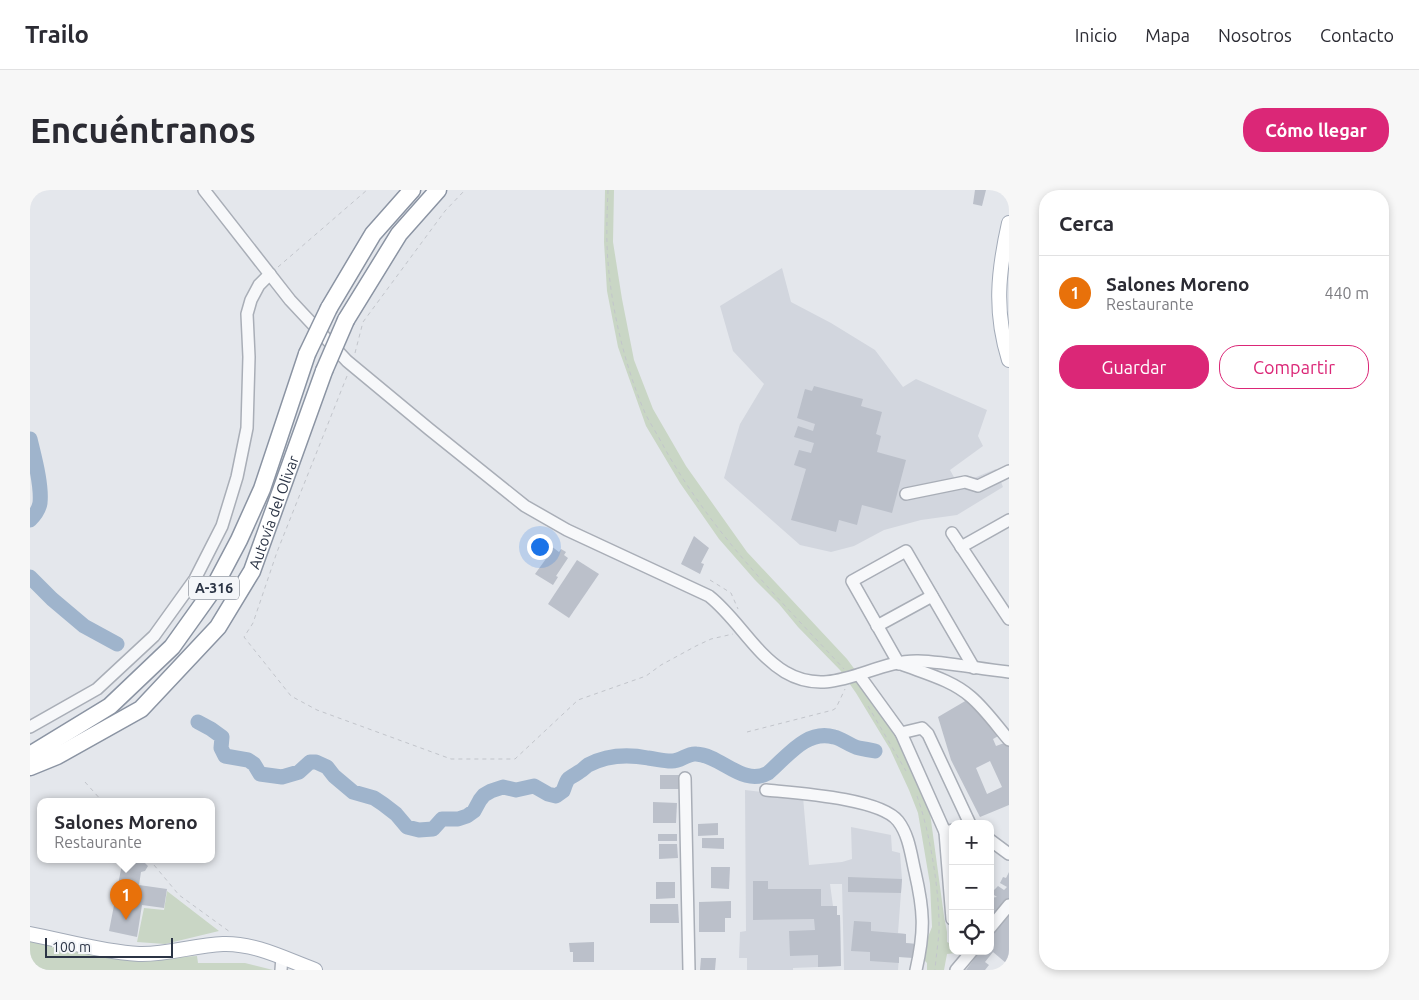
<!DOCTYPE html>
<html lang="es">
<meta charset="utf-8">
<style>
:root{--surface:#fff;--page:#f7f7f7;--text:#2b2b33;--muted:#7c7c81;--line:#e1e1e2;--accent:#db2777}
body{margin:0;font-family:Ubuntu,sans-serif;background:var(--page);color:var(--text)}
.controls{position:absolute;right:15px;bottom:15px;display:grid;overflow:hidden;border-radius:10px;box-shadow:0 2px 8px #0003}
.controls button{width:45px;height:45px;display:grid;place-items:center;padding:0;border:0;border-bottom:1px solid var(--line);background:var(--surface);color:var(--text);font:25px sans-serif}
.scale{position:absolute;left:15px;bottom:12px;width:128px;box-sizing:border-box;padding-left:5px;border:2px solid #2b3445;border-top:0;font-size:14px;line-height:18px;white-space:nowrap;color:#2b3445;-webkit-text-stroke:4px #f4f6f9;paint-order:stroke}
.you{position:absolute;left:509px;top:356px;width:18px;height:18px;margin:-12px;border:4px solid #fff;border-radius:50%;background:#1a73e8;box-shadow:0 0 0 8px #1a73e833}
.badge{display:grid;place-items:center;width:32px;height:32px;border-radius:50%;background:var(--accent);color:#fff;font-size:16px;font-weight:700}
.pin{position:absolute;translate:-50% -41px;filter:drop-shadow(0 1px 2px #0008)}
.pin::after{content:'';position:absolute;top:26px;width:18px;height:15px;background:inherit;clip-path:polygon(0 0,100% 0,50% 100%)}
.popup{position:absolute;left:7px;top:608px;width:178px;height:65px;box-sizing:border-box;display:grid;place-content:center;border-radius:10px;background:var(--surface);filter:drop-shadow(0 1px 4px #0005);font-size:16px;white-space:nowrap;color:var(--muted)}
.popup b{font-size:19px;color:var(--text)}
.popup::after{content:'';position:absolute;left:50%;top:100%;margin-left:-10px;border:10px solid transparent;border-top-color:var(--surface)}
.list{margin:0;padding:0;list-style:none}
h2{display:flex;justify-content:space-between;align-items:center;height:65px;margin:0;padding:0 20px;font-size:21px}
h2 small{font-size:16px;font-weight:400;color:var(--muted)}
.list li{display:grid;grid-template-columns:32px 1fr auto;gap:15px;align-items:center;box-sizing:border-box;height:75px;padding:0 20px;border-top:1px solid var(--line)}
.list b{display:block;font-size:19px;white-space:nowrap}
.list p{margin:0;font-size:16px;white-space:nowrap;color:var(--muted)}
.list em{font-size:16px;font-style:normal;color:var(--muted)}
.actions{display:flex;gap:10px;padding:15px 20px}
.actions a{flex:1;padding:11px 0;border:1px solid var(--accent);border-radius:20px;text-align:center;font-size:18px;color:var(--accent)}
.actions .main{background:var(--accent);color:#fff}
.icon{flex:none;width:28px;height:28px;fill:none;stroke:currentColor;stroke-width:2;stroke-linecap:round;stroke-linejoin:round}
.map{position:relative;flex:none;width:979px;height:780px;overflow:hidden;border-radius:20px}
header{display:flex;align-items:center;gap:30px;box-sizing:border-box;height:70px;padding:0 25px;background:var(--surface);border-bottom:1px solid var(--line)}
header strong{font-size:24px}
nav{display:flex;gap:28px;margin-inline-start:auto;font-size:18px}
.intro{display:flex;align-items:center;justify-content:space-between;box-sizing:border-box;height:120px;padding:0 30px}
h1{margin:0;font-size:35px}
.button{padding:12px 22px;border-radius:20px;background:var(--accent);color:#fff;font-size:18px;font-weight:700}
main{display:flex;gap:30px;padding:0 30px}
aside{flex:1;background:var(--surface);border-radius:20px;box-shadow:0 2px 8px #0003}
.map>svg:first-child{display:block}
</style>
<header>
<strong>Trailo</strong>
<nav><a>Inicio</a><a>Mapa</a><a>Nosotros</a><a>Contacto</a></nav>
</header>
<div class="intro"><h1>Encuéntranos</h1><a class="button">Cómo llegar</a></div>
<main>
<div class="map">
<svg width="979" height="780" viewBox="0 0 979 780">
<rect width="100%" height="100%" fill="#e4e7ec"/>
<!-- built -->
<g fill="#d2d6de">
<polygon points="752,78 761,112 801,133 845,160 873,197 886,189 957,220 948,246 953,256 920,280 925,289 939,290 966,279 973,297 927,325 891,330 854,340 824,356 801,362 770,355 694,288 710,234 734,194 703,161 690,116"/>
<polygon points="715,600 773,607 779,675 812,672 822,669 821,637 861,645 862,661 870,663 872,689 868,743 876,744 876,753 886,754 885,768 869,767 868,780 814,780 812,694 800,694 803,716 807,716 807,725 810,725 811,776 763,778 763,780 717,780 717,768 709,768 710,742 716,741"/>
</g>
<!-- green -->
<g fill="#c9d6c5">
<polygon points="575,0 584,0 583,52 592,109 604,170 623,219 656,276 717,362 817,469 845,507 898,608 914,726 917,742 917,752 923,755 923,761 926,761 926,763 917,764 914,780 897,780 897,773 893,769 896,752 902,737 900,694 888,623 879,600 860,559 826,503 810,480 768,437 749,414 725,390 689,349 650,293 616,236 588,157 577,101 574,52"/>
<polygon points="137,701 189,741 135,754 107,752 114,718 134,720"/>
<polygon points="0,749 108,769 167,766 168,773 215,773 243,780 0,780"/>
</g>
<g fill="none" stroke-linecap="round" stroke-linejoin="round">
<!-- river -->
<g stroke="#9fb4cc" stroke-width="15">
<path d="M0 249C4 266 12 294 10 313 9 319 5 325 0 330"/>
<polyline points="0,387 22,409 54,436 87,454"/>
<path d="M168 532 181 539 192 547 191 558 195 566 218 570 224 574 230 584 252 587 269 582 280 572H286L297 577 304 586 323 602 344 608 353 614 366 624 377 637 389 640 403 639 412 629H428L437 626 444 621 450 610 454 605 461 601 473 597 486 600 504 596 518 604 526 606 533 601C539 585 536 591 549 582 553 580 555 577 558 575 577 565 597 564 618 568 626 569 634 571 641 571 650 572 657 563 666 564 691 565 713 597 738 583 757 567 776 539 804 547 813 549 820 556 829 558 834 559 840 560 845 561"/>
</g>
</g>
<!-- building -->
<g fill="#bbc0ca" fill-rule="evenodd">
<polygon points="945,0 956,0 952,16 943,14"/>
<polygon points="784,196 833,209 831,216 852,222 846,244 851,246 847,262 876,270 862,323 832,315 827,335 809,330 806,342 761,330 776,279 764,275 769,260 781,263 784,253 764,247 768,236 783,241 785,234 767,228 775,199 782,201"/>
<polygon points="664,346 679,358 671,373 674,374 670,384 651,374"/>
<polygon points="521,356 529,362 531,359 536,362 534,365 538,368 526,386 528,387 523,395 505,384 518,366 515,364"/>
<polygon points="547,370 569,384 539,428 518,414"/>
<path d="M937 510 950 521 970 545 963 549 966 556 977 552 979 556V615L950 627 921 570 908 527ZM960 571 972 597 957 604 946 578Z"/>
<rect x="630" y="585" width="19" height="14"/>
<polygon points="623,612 647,613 646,633 623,633"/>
<polygon points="688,633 688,645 668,646 668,634"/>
<rect x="628" y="644" width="19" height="7"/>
<polygon points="672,648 694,648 694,659 672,658"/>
<polygon points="629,654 647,654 648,668 629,669"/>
<polygon points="93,669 111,669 118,676 115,681 111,682 109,695 137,699 134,718 112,715 107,747 79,741"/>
<polygon points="681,677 700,677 699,699 681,698"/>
<polygon points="979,682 979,710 960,729 960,708 967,707 961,703 968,696 974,700 977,697 970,693 973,687 976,688"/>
<polygon points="818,687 872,689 871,703 818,702"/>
<polygon points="723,691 738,691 738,699 791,699 791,716 807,716 807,725 810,725 811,776 788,777 788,765 760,766 759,741 785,740 784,729 723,730"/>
<polygon points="626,692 645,692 645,708 626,709"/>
<polygon points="701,711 701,728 695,728 695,742 669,742 669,712"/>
<polygon points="620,714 648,714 649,733 620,733"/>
<polygon points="979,725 979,768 976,773 963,762 955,772 959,775 955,780 936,780 950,761 960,761 960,748"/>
<polygon points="824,731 841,732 841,741 876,744 876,753 886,754 885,768 869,767 869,773 840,771 840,762 821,761"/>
<polygon points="564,752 564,772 543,772 543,762 540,762 539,753"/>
<polygon points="671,768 686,768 685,780 670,780"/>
</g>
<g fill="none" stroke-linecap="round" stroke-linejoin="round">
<defs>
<g id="minor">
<path d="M174 0 260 110 317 171 399 239 495 316 537 340 679 406C707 428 724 463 755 482 802 510 842 470 888 471 918 472 949 479 979 482"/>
<polyline points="876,304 935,292 948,296 979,281"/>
<polyline points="922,343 979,429"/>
<polyline points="931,357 979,330"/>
<polyline points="847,436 902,406"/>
<polyline points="869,474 822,391 876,361 944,478"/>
<path d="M871 474C894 483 922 490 941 507 955 519 967 536 979 550"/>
<polyline points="829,485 871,543 892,538 898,544 940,634"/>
<polyline points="0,537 67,499 124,446 165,389 192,336 207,287 217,238 219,167 217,124 221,110 229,95 240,84"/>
<polyline points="871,543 915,642 923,640"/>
<polyline points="655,588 659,780"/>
<path d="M736 600C765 603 850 608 868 631 879 645 881 665 885 682 894 721 895 741 886 780"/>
<polyline points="915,642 922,729"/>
<polyline points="960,650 979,664"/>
<polyline points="960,738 979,715"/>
<polyline points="251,780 252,767"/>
<polyline points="926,780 942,761"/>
</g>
<g id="major">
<path d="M979 33C968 82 964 122 979 170"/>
<path d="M0 744C36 751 73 762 109 764 137 765 165 755 193 754 225 753 255 769 285 780"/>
</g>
<g id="highway">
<polyline points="299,118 343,44 382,0"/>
<polyline points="316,130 369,44 408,0"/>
<polyline points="0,565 80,516 142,457 182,401 209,350 232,299 277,164"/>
<path id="s1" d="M0 577 27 566 111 519 188 437 222 381 294 181"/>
</g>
</defs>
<!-- minor casing -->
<use href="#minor" stroke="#a9aeb7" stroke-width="14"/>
<!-- major casing -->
<use href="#major" stroke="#a3abb8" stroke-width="16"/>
<!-- highway casing -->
<use href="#highway" stroke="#8b94a3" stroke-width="19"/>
<!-- path -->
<g stroke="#c2c5cb" stroke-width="1" stroke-dasharray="4 4" stroke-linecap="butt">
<path d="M578 0C577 24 576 48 578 72 582 122 595 176 615 223 621 235 629 247 635 259 683 344 748 408 814 479"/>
<polyline points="248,77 337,0"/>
<polyline points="325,163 333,132 415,21 435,0"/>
<polyline points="317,186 247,362 223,433 214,447 261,506 287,520 421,569 485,569 548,510 616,486 631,475 666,456 681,449 703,444"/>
<polyline points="680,390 701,403 708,419"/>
<polyline points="838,516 876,581"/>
<polyline points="717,542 803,520 806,518 815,499"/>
<polyline points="55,592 72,611"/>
<path d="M887 606C900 642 910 703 909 742 908 754 906 767 905 780"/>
<polyline points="119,669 149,705 200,742"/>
</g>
<!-- minor -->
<use href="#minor" stroke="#f7f8fa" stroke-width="11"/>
<!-- major -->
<use href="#major" stroke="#fff" stroke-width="14"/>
<!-- highway -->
<use href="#highway" stroke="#fff" stroke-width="16"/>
<defs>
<g id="highway-bridge">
<polyline points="277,164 299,118"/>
<polyline points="294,181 316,130"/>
</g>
</defs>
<!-- highway-bridge casing -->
<use href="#highway-bridge" stroke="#8b94a3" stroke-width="19" stroke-linecap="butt"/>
<!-- highway-bridge -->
<use href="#highway-bridge" stroke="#fff" stroke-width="16"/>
</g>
<g text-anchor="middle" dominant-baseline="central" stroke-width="4" stroke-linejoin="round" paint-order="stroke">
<!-- shield labels -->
<rect fill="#f4f6f9" stroke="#676e7b" stroke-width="1" x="159" y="386.5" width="50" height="23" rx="4"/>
<g font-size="14" font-weight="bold" fill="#2b3445">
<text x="184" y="398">A-316</text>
</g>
<!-- street labels -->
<g font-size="15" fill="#2b3445" stroke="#f4f6f9">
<text stroke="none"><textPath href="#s1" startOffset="366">Autovía del Olivar</textPath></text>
</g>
</g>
</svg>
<div class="controls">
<button>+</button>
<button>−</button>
<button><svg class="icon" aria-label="locate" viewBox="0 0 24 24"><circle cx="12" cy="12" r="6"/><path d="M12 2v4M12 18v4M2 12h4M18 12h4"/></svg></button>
</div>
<div class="scale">100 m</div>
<div class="you"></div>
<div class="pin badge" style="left:96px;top:730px;background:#e8710a">1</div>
<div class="popup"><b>Salones Moreno</b>Restaurante</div>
</div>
<aside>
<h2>Cerca<small></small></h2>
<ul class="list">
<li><span class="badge" style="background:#e8710a">1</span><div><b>Salones Moreno</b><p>Restaurante</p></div><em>440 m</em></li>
</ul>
<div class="actions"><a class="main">Guardar</a><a>Compartir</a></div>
</aside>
</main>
